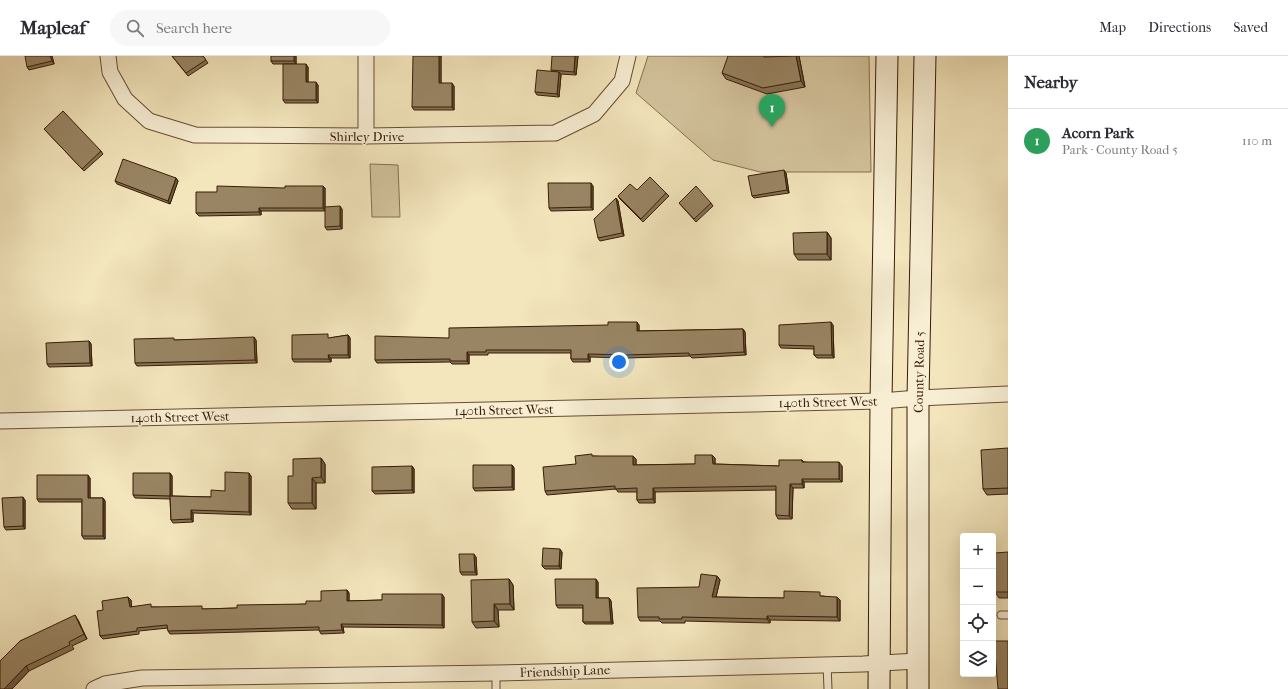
<!DOCTYPE html>
<meta charset="utf-8">
<style>
:root{--surface:#fff;--page:#f7f7f7;--text:#2b2b33;--muted:#7c7c81;--line:#e1e1e2;--accent:#2563eb}
body{margin:0;font-family:"IM FELL French Canon",serif;background:var(--page);color:var(--text)}
.controls{position:absolute;right:12px;bottom:12px;display:grid;overflow:hidden;border-radius:4px;box-shadow:0 4px 16px #0002}
.controls button{width:36px;height:36px;display:grid;place-items:center;padding:0;border:0;border-bottom:1px solid var(--line);background:var(--surface);color:var(--text);font:20px sans-serif}
.you{position:absolute;left:619px;top:306px;width:14px;height:14px;margin:-10px;border:3px solid #fff;border-radius:50%;background:#1a73e8;box-shadow:0 0 0 6px #1a73e833}
.badge{display:grid;place-items:center;width:26px;height:26px;border-radius:50%;background:var(--accent);color:#fff;font-size:13px;font-weight:700}
.pin{position:absolute;translate:-50% -33px;filter:drop-shadow(0 1px 2px #0008)}
.pin::after{content:'';position:absolute;top:21px;width:14px;height:12px;background:inherit;clip-path:polygon(0 0,100% 0,50% 100%)}
.list{margin:0;padding:0;list-style:none}
h2{display:flex;justify-content:space-between;align-items:center;height:52px;margin:0;padding:0 16px;font-size:17px}
h2 small{font-size:13px;font-weight:400;color:var(--muted)}
.list li{display:grid;grid-template-columns:26px 1fr auto;gap:12px;align-items:center;box-sizing:border-box;height:64px;padding:0 16px;border-top:1px solid var(--line)}
.list b{display:block;font-size:15px;white-space:nowrap}
.list p{margin:0;font-size:13px;white-space:nowrap;color:var(--muted)}
.list em{font-size:13px;font-style:normal;color:var(--muted)}
.icon{flex:none;width:22px;height:22px;fill:none;stroke:currentColor;stroke-width:2;stroke-linecap:round;stroke-linejoin:round}
.map{position:relative;flex:none;width:1008px;height:633px;overflow:hidden}
header{display:flex;align-items:center;gap:24px;box-sizing:border-box;height:56px;padding:0 20px;background:var(--surface);border-bottom:1px solid var(--line)}
header strong{font-size:19px}
nav{display:flex;gap:22px;margin-inline-start:auto;font-size:14px}
.search{width:280px;height:36px;background:var(--page);display:flex;align-items:center;gap:10px;box-sizing:border-box;padding:0 14px;border-radius:22px;color:var(--muted);font-size:15px}
main{display:flex}
aside{flex:1;background:var(--surface)}
.map>svg:first-child{display:block}
</style>
<header>
<strong>Mapleaf</strong>
<div class="search"><svg class="icon" aria-label="search" viewBox="0 0 24 24"><circle cx="10" cy="10" r="6"/><path d="M15 15l6 6"/></svg>Search here</div>
<nav><a>Map</a><a>Directions</a><a>Saved</a></nav>
</header>
<main>
<div class="map">
<svg width="1008" height="633" viewBox="0 0 1008 633">
<rect width="100%" height="100%" fill="#f3e5bc"/>
<filter id="stains"><feTurbulence type="fractalNoise" baseFrequency=".005" numOctaves="4"/><feColorMatrix values="0 0 0 0 .2 0 0 0 0 .09 0 0 0 0 .02 0 0 0 .5 -.17"/></filter>
<radialGradient id="worn" r=".72"><stop offset=".6" stop-color="#630" stop-opacity="0"/><stop offset="1" stop-color="#630" stop-opacity=".3"/></radialGradient>
<!-- green -->
<g fill="#d3c39d" stroke="#867050">
<polygon points="648,0 869,0 871,116 760,116 713,104 636,37"/>
<polygon points="370,108 398,109 400,161 372,161"/>
</g>
<g fill="none" stroke-linecap="round" stroke-linejoin="round">
<defs>
<g id="lane">
<polyline points="1001,559 1008,559"/>
<polyline points="827,608 828,633"/>
<polyline points="496,633 496,617"/>
</g>
<g id="street">
<polyline points="108,0 110,16 125,43 149,65 195,79 366,80 555,77 594,58 622,25 628,0"/>
<polyline points="366,0 366,80"/>
<polyline points="0,365 881,345 918,342 1008,338"/>
<polyline points="94,633 105,628 142,622 496,617 863,608 918,605"/>
</g>
<g id="secondary">
<polyline points="879,633 881,345 887,0"/>
<polyline points="918,633 918,342 925,0"/>
</g>
</defs>
<!-- lane casing -->
<use href="#lane" stroke="#674e32" stroke-width="9"/>
<!-- street casing -->
<use href="#street" stroke="#674e32" stroke-width="17"/>
<!-- secondary casing -->
<use href="#secondary" stroke="#381c04" stroke-width="23"/>
<!-- lane -->
<use href="#lane" stroke="#f7eed3" stroke-width="7"/>
<!-- street -->
<use href="#street" stroke="#f7eed3" stroke-width="15"/>
<!-- secondary -->
<use href="#secondary" stroke="#f7eed3" stroke-width="21"/>
</g>
<!-- wall -->
<g fill="#847256" stroke="#381c04">
<polygon points="52,0 54,8 29,14 27,11"/>
<polygon points="172,0 203,0 208,7 188,20"/>
<polygon points="296,0 296,8 273,8 271,5"/>
<polygon points="441,0 441,27 454,30 454,54 414,54 412,51"/>
<polygon points="578,0 576,19 560,18 561,19 559,41 537,39 535,36 552,16 551,14"/>
<polygon points="799,0 805,31 767,38 726,23 722,17 764,1"/>
<polygon points="308,11 308,26 318,29 318,47 285,47 283,44"/>
<polygon points="44,73 101,95 103,98 84,115 47,76"/>
<polygon points="786,117 789,137 754,142 752,140"/>
<polygon points="176,122 178,125 170,148 117,128 115,125"/>
<polygon points="593,130 593,154 551,155 549,152"/>
<polygon points="285,132 325,132 325,155 261,155 261,159 199,160 196,157"/>
<polygon points="637,134 666,137 669,140 643,166 620,143 618,140"/>
<polygon points="616,142 618,145 624,180 600,185 598,182"/>
<polygon points="679,147 711,147 713,150 696,166"/>
<polygon points="342,153 342,173 327,174 325,171"/>
<polygon points="827,176 831,182 831,204 798,204 794,198"/>
<polygon points="639,269 639,275 743,273 745,276 746,299 692,302 690,300 628,302 590,301 590,306 573,306 571,303 571,297 488,297 488,299 469,299 469,308 452,308 450,306 377,307 375,304 449,282"/>
<polygon points="833,269 834,302 817,302 814,299 814,293 781,292 779,289"/>
<polygon points="348,279 350,282 350,302 331,302 331,306 294,306 292,303 330,282"/>
<polygon points="175,284 256,284 257,307 137,310 135,307"/>
<polygon points="89,285 91,288 92,310 49,311 47,308"/>
<polygon points="1008,392 1008,438 987,439 983,433"/>
<polygon points="593,400 636,403 636,409 695,408 715,402 715,408 779,410 802,404 804,406 842,410 842,426 804,426 804,432 793,432 792,463 778,463 776,459 776,434 655,436 655,447 639,447 637,444 637,436 618,436 616,433 547,439 545,435 576,408"/>
<polygon points="321,402 325,408 325,427 316,427 316,453 292,453 288,447"/>
<polygon points="512,409 514,412 514,434 475,435 473,432"/>
<polygon points="412,410 414,413 414,437 375,438 372,435"/>
<polygon points="170,417 172,420 172,440 211,441 225,435 251,420 251,459 193,457 193,466 173,467 171,464 170,443 135,442 133,439"/>
<polygon points="90,422 90,442 103,442 105,445 105,483 84,483 82,480 82,446 39,446 37,443"/>
<polygon points="25,444 25,473 6,474 4,471"/>
<polygon points="562,496 561,513 545,513 542,510"/>
<polygon points="1008,496 1008,542 999,542 995,536"/>
<polygon points="476,501 477,519 462,519 460,516"/>
<polygon points="717,520 720,524 716,541 784,542 823,540 840,544 840,565 770,564 770,567 685,565 685,567 662,567 660,565 640,565 638,561 699,531"/>
<polygon points="509,523 513,529 514,554 498,554 499,571 476,572 472,566"/>
<polygon points="598,526 598,542 609,542 611,545 613,568 585,568 583,566 583,552 558,552 556,549"/>
<polygon points="347,534 349,537 349,545 382,544 444,541 444,572 343,571 344,577 321,578 319,574 170,578 168,575 168,572 139,575 139,578 103,583 100,580 103,554 128,541 131,544 131,551 152,551 204,553 237,552 306,548 321,545"/>
<polygon points="78,564 87,583 72,590 74,593 29,615 12,633 20,585"/>
</g>
<!-- shaded-wall -->
<g fill="#6b5d46" stroke="#381c04">
<polygon points="50,0 52,0 54,8 52,5"/>
<polygon points="294,0 296,0 296,8 294,5"/>
<polygon points="439,0 441,0 441,30 439,27"/>
<polygon points="575,0 578,0 576,19 574,16"/>
<polygon points="796,0 799,0 805,31 801,25"/>
<polygon points="306,8 308,11 308,29 306,26"/>
<polygon points="559,16 561,19 559,41 557,38"/>
<polygon points="316,26 318,29 318,47 316,44"/>
<polygon points="452,27 454,30 454,54 452,51"/>
<polygon points="784,114 786,117 789,137 787,134"/>
<polygon points="176,122 178,125 170,148 168,145"/>
<polygon points="591,127 593,130 593,154 591,151"/>
<polygon points="323,130 325,132 325,155 323,152"/>
<polygon points="616,142 618,145 624,180 622,177"/>
<polygon points="340,150 342,153 342,173 340,170"/>
<polygon points="259,152 261,155 261,159 259,156"/>
<polygon points="827,176 831,182 831,204 827,198"/>
<polygon points="637,266 639,269 639,278 637,275"/>
<polygon points="831,266 833,269 834,302 832,299"/>
<polygon points="743,273 745,276 746,299 744,296"/>
<polygon points="348,279 350,282 350,302 348,299"/>
<polygon points="254,281 256,284 257,307 255,304"/>
<polygon points="89,285 91,288 92,310 90,307"/>
<polygon points="467,296 469,299 469,308 467,305"/>
<polygon points="588,298 590,301 590,306 588,303"/>
<polygon points="328,299 331,302 331,306 329,303"/>
<polygon points="712,399 715,402 715,411 713,408"/>
<polygon points="633,400 636,403 636,413 633,409"/>
<polygon points="321,402 325,408 325,427 321,421"/>
<polygon points="839,406 842,410 842,426 839,423"/>
<polygon points="512,409 514,412 514,434 512,431"/>
<polygon points="412,410 414,413 414,437 412,434"/>
<polygon points="170,417 172,420 172,443 170,440"/>
<polygon points="249,417 251,420 251,459 249,456"/>
<polygon points="88,419 90,422 90,445 88,442"/>
<polygon points="312,422 316,427 316,453 312,447"/>
<polygon points="802,423 804,426 804,432 802,428"/>
<polygon points="790,428 793,432 792,463 789,460"/>
<polygon points="653,432 655,436 655,447 653,443"/>
<polygon points="23,441 25,444 25,473 23,470"/>
<polygon points="103,442 105,445 105,483 103,480"/>
<polygon points="191,454 193,457 193,466 191,463"/>
<polygon points="560,493 562,496 561,513 559,510"/>
<polygon points="474,498 476,501 477,519 475,516"/>
<polygon points="717,520 720,524 715,545 712,541"/>
<polygon points="509,523 513,529 514,554 510,548"/>
<polygon points="596,523 598,526 598,545 596,542"/>
<polygon points="347,534 349,537 349,548 347,545"/>
<polygon points="442,538 444,541 444,572 442,569"/>
<polygon points="128,541 131,544 132,554 130,551"/>
<polygon points="837,541 840,544 840,565 837,561"/>
<polygon points="609,542 611,545 613,568 611,566"/>
<polygon points="494,548 498,554 499,571 494,565"/>
<polygon points="75,559 78,564 87,583 84,578"/>
<polygon points="767,560 770,564 770,567 767,563"/>
<polygon points="341,568 343,571 344,577 342,574"/>
<polygon points="26,610 29,615 12,633 4,633"/>
</g>
<!-- building -->
<g fill="#998564" stroke="#381c04">
<polygon points="25,0 50,0 52,5 27,11"/>
<polygon points="172,0 203,0 206,4 186,17"/>
<rect x="271" y="0" width="23" height="5"/>
<polygon points="413,0 439,0 439,27 452,27 452,51 412,51"/>
<polygon points="552,0 575,0 574,16 551,14"/>
<polygon points="728,0 763,0 764,1 796,0 801,25 763,32 722,17"/>
<polygon points="283,8 306,8 306,26 316,26 316,44 283,44"/>
<polygon points="537,14 559,16 557,38 535,36"/>
<polygon points="63,55 101,95 82,113 44,73"/>
<polygon points="123,103 176,122 168,145 115,125"/>
<polygon points="784,114 787,134 752,140 748,120"/>
<polygon points="650,121 666,137 641,163 618,140 630,128 637,134"/>
<polygon points="548,127 591,127 591,151 549,152"/>
<polygon points="217,130 285,132 285,130 323,130 323,152 259,152 259,156 196,157 196,136 217,136"/>
<polygon points="696,130 711,147 694,163 679,147"/>
<polygon points="616,142 622,177 598,182 594,163"/>
<polygon points="340,150 340,170 325,171 325,151"/>
<polygon points="827,176 827,198 794,198 793,177"/>
<polygon points="608,266 637,266 637,275 743,273 744,296 689,299 689,297 626,299 588,298 588,303 571,303 571,294 486,294 486,296 467,296 467,305 450,305 450,303 375,304 375,280 449,282 449,272 608,269"/>
<polygon points="831,266 832,299 814,299 814,290 779,289 779,269"/>
<polygon points="328,278 328,282 348,279 348,299 328,299 329,303 292,303 292,279"/>
<polygon points="254,281 255,304 135,307 134,283 174,282 174,284"/>
<polygon points="89,285 90,307 47,308 46,287"/>
<polygon points="1008,392 1008,432 983,433 981,394"/>
<polygon points="592,398 592,400 633,400 633,409 695,408 695,399 712,399 713,408 779,410 779,404 802,404 802,406 839,406 839,423 802,423 802,428 790,428 789,460 776,459 776,430 653,432 653,443 637,444 637,432 615,433 615,430 545,435 543,411 576,408 575,400"/>
<polygon points="321,402 321,421 312,422 312,447 288,447 288,420 293,420 293,403"/>
<polygon points="473,409 512,409 512,431 473,432"/>
<polygon points="412,410 412,434 372,435 372,411"/>
<polygon points="225,416 249,417 249,456 191,454 191,463 171,464 170,440 211,441 211,434 225,435"/>
<polygon points="133,417 170,417 170,440 133,439"/>
<polygon points="37,419 88,419 88,442 103,442 103,480 82,480 82,443 37,443"/>
<polygon points="23,441 23,470 4,471 2,442"/>
<polygon points="543,492 560,493 559,510 542,510"/>
<polygon points="1008,496 1008,536 995,536 995,497"/>
<polygon points="459,498 474,498 475,516 460,516"/>
<polygon points="701,518 717,520 712,541 784,542 784,535 820,536 820,540 837,541 837,561 767,560 767,563 682,561 682,563 659,563 659,561 638,561 637,532 699,531"/>
<polygon points="509,523 510,548 494,548 494,565 472,566 471,524"/>
<polygon points="555,523 596,523 596,542 609,542 611,566 583,566 583,549 556,549"/>
<polygon points="347,534 347,545 382,544 382,538 442,538 442,569 341,568 342,574 319,575 319,571 168,575 167,569 137,572 137,575 100,580 97,555 103,554 102,545 128,541 130,551 151,548 151,551 202,550 202,553 237,552 237,549 306,548 306,545 321,545 321,535"/>
<polygon points="75,559 84,578 69,586 70,589 26,610 4,633 0,633 0,605 20,585"/>
<polygon points="994,585 1008,585 1008,633 998,633"/>
</g>
<g text-anchor="middle" dominant-baseline="central" stroke-width="3" stroke-linejoin="round" paint-order="stroke">
<!-- street labels -->
<g font-size="13" fill="#381c04" stroke="#f7eed3">
<text x="367" y="80">Shirley Drive</text>
<text transform="translate(919 316) rotate(-89)">County Road 5</text>
<text transform="translate(828 346) rotate(-1)">140th Street West</text>
<text transform="translate(504 354) rotate(-1)">140th Street West</text>
<text transform="translate(180 361) rotate(-1)">140th Street West</text>
<text transform="translate(565 615) rotate(-2)">Friendship Lane</text>
</g>
</g>
<rect width="100%" height="100%" filter="url(#stains)"/>
<rect width="100%" height="100%" fill="url(#worn)"/>
</svg>
<div class="controls">
<button>+</button>
<button>−</button>
<button><svg class="icon" aria-label="locate" viewBox="0 0 24 24"><circle cx="12" cy="12" r="6"/><path d="M12 2v4M12 18v4M2 12h4M18 12h4"/></svg></button>
<button><svg class="icon" aria-label="layers" viewBox="0 0 24 24"><path d="M12 4l9 5-9 5-9-5zM3 14l9 5 9-5"/></svg></button>
</div>
<div class="you"></div>
<div class="pin badge" style="left:772px;top:71px;background:#2e9e5b">1</div>
</div>
<aside>
<h2>Nearby<small></small></h2>
<ul class="list">
<li><span class="badge" style="background:#2e9e5b">1</span><div><b>Acorn Park</b><p>Park · County Road 5</p></div><em>110 m</em></li>
</ul>
</aside>
</main>
